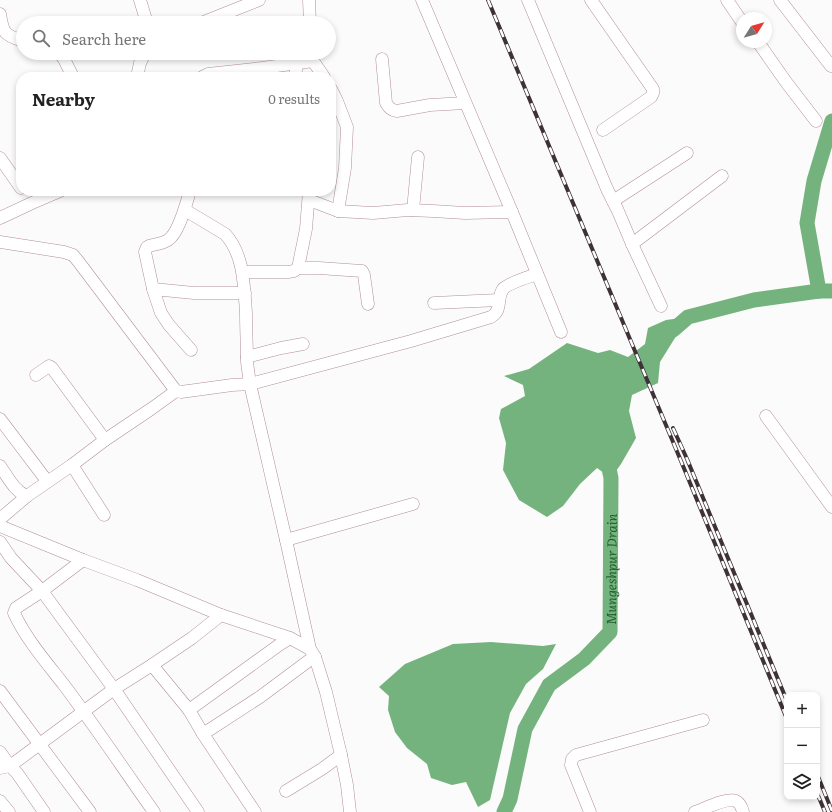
<!DOCTYPE html>
<meta charset="utf-8">
<style>
:root{--surface:#fff;--page:#f6f6f6;--text:#222;--muted:#767676;--line:#e0e0e0}
body{margin:0;font-family:Literata,serif;background:var(--page);color:var(--text)}
.controls{position:absolute;right:12px;bottom:12px;display:grid;overflow:hidden;border-radius:8px;box-shadow:0 2px 6px #0003}
.controls button{width:36px;height:36px;display:grid;place-items:center;padding:0;border:0;border-bottom:1px solid var(--line);background:var(--surface);color:var(--text);font:20px sans-serif}
.compass{position:absolute;left:736px;top:12px;width:36px;height:36px;border-radius:50%;background:var(--surface);box-shadow:0 2px 6px #0003;rotate:53deg}
.list{margin:0;padding:0;list-style:none}
h2{display:flex;justify-content:space-between;align-items:center;height:52px;margin:0;padding:0 16px;font-size:17px}
h2 small{font-size:13px;font-weight:400;color:var(--muted)}
.icon{flex:none;width:22px;height:22px;fill:none;stroke:currentColor;stroke-width:2;stroke-linecap:round;stroke-linejoin:round}
.map{position:relative;flex:none;width:832px;height:812px;overflow:hidden}
.search{position:absolute;background:var(--surface);box-shadow:0 2px 6px #0003;left:16px;top:16px;width:320px;height:44px;display:flex;align-items:center;gap:10px;box-sizing:border-box;padding:0 14px;border-radius:22px;color:var(--muted);font-size:15px}
.panel{position:absolute;background:var(--surface);box-shadow:0 2px 6px #0003;left:16px;top:72px;width:320px;height:124px;border-radius:16px}
.map>svg:first-child{display:block}
</style>
<div class="map">
<svg width="832" height="812" viewBox="0 0 832 812">
<rect width="100%" height="100%" fill="#fbfbfb"/>
<!-- water -->
<g fill="#75b37e">
<polygon points="688,317 660,362 658,383 632,395 629,411 636,438 621,464 611,478 597,468 580,484 563,506 547,517 519,500 503,470 506,443 499,418 501,409 525,396 523,385 504,376 529,369 567,343 598,353 610,350 628,357 645,344 648,328 666,320"/>
<polygon points="491,642 543,646 556,644 543,669 526,684 510,713 490,800 478,807 466,782 452,785 431,778 427,764 407,748 395,732 388,710 389,696 379,687 405,664 453,644"/>
</g>
<g fill="none" stroke-linecap="round" stroke-linejoin="round">
<!-- river -->
<g stroke="#75b37e" stroke-width="15">
<polyline points="819,291 807,223 814,181 832,121"/>
<polyline points="673,330 688,317 754,300 819,291 832,291"/>
<path id="s1" d="M504 812 510 799 525 729 549 685 584 659 610 632 611 478 607 459"/>
</g>
<defs>
<g id="minor">
<polyline points="140,0 147,23"/>
<polyline points="309,0 310,23"/>
<polyline points="422,0 512,212 561,332"/>
<polyline points="528,0 607,189 618,211 632,244 661,306"/>
<polyline points="591,0 653,89 653,93 651,97 603,130"/>
<polyline points="727,0 742,22"/>
<polyline points="780,0 831,66"/>
<path d="M0 14C3 33 4 35 23 41"/>
<polyline points="201,23 259,0"/>
<polyline points="758,42 786,82 816,121"/>
<polyline points="59,53 64,59 73,77"/>
<polyline points="311,54 313,61 324,77"/>
<path d="M382 59 386 103C389 108 391 110 397 111L430 105 465 103"/>
<polyline points="137,77 140,63 145,53"/>
<polyline points="202,77 208,74 262,68 313,61"/>
<polyline points="295,77 297,63"/>
<polyline points="331,89 337,101 347,127 345,168 338,211"/>
<polyline points="0,158 21,188"/>
<path d="M190 191C186 204 179 233 168 240 162 244 155 244 149 246L147 247 145 252 153 289 161 313 169 325 191 350"/>
<polyline points="309,200 338,211 373,213 408,210 433,211 465,213 512,212"/>
<polyline points="613,201 687,153"/>
<polyline points="413,210 418,157"/>
<polyline points="0,218 32,203 60,191"/>
<path d="M0 242 64 252 73 255 78 261 176 391 181 392 232 385 250 384C249 377 248 369 247 362 247 346 246 329 246 313 244 286 244 254 225 234L185 210"/>
<polyline points="632,244 722,176"/>
<polyline points="298,268 306,229 309,191"/>
<polyline points="243,272 288,272 294,271 298,268 319,268 362,271 364,275 368,304"/>
<polyline points="153,289 194,293 245,293"/>
<polyline points="434,303 499,300"/>
<polyline points="247,357 281,348 303,344"/>
<polyline points="36,375 49,366 52,368 105,440"/>
<polyline points="766,416 832,507"/>
<polyline points="0,419 47,481"/>
<polyline points="72,465 104,515"/>
<path d="M0 466C8 477 14 491 27 496"/>
<polyline points="0,519 27,496 72,465 105,440 151,409 176,391"/>
<polyline points="0,526 83,560 137,580 221,615 290,638 310,649"/>
<polyline points="286,540 413,504"/>
<polyline points="0,542 11,558 42,591 114,689 198,812"/>
<path d="M83 560 42 591 16 608 14 613C26 639 46 662 64 685 95 726 124 770 154 812"/>
<polyline points="152,665 192,638 221,615"/>
<polyline points="0,691 90,812"/>
<polyline points="189,710 279,645 290,638"/>
<polyline points="203,734 260,697 311,659 315,657"/>
<polyline points="0,752 10,766 17,773 44,812"/>
<polyline points="0,768 10,766 114,689 152,665 189,710 203,734 255,812"/>
<polyline points="286,791 322,769 341,755"/>
<polyline points="0,801 9,812"/>
<path d="M350 812 347 785 341 755 326 692 315 657 310 649 286 540 250 384 411 341 491 317C503 310 496 299 503 289 508 283 529 277 537 274"/>
<polyline points="590,812 571,765 572,759 576,755 703,720"/>
<path d="M695 812C704 809 727 797 736 801 740 803 742 808 743 812"/>
</g>
</defs>
<!-- minor casing -->
<use href="#minor" stroke="#b28d9c" stroke-width="13"/>
<!-- minor -->
<use href="#minor" stroke="#fff" stroke-width="12"/>
<defs>
<g id="rail">
<polyline points="488,0 681,461 787,719"/>
<polyline points="673,428 687,459 787,701"/>
<polyline points="817,774 832,811"/>
<polyline points="817,793 825,812"/>
</g>
</defs>
<!-- rail casing -->
<use href="#rail" stroke="#3e3137" stroke-width="4"/>
<!-- rail -->
<use href="#rail" stroke="#fff" stroke-width="2.5" stroke-dasharray="8" stroke-linecap="butt"/>
</g>
<g text-anchor="middle" dominant-baseline="central" stroke-width="3.5" stroke-linejoin="round" paint-order="stroke">
<!-- water labels -->
<g font-size="13" font-style="italic" fill="#1f5f2d" stroke="#fff">
<text stroke="none"><textPath href="#s1" startOffset="280">Mungeshpur Drain</textPath></text>
</g>
</g>
</svg>
<div class="controls">
<button>+</button>
<button>−</button>
<button><svg class="icon" aria-label="layers" viewBox="0 0 24 24"><path d="M12 4l9 5-9 5-9-5zM3 14l9 5 9-5"/></svg></button>
</div>
<svg class="compass" viewBox="-18 -18 36 36"><path d="M0-13l5 13h-10z" fill="#e53935"/><path d="M0 13l5-13h-10z" fill="#767676"/></svg>
<div class="search"><svg class="icon" aria-label="search" viewBox="0 0 24 24"><circle cx="10" cy="10" r="6"/><path d="M15 15l6 6"/></svg>Search here</div>
<section class="panel">
<h2>Nearby<small>0 results</small></h2>
<ul class="list">
</ul>
</section>
</div>
